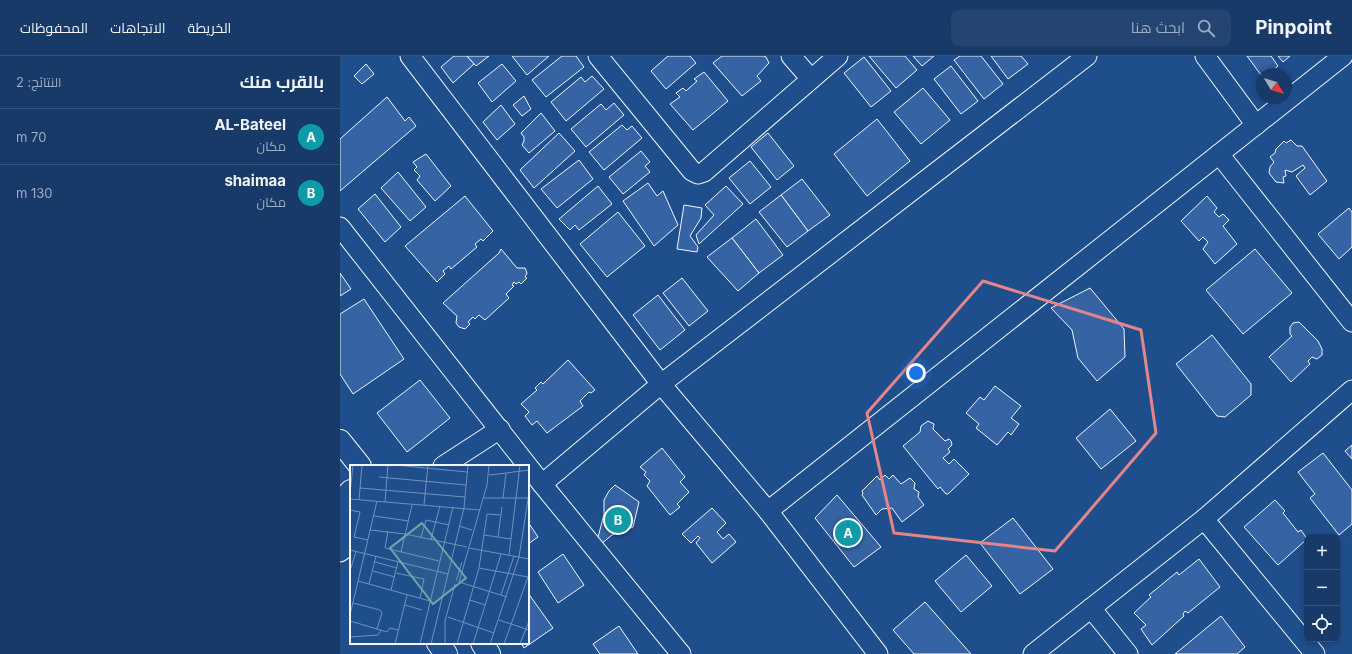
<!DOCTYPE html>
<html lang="ar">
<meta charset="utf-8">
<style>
:root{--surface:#173a69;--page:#244571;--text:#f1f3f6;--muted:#9eadc0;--line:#36547d;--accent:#95b2f1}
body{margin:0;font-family:Inter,Cairo,sans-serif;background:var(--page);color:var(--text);direction:rtl}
.controls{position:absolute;right:12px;bottom:12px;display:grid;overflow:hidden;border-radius:8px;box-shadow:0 2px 6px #0003}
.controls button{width:36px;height:36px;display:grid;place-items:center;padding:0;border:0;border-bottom:1px solid var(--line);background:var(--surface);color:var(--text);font:20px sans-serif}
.compass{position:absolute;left:916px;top:12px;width:36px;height:36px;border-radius:50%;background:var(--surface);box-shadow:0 2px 6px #0003;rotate:128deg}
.you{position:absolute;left:576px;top:317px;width:14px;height:14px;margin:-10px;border:3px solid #fff;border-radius:50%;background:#1a73e8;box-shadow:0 0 0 6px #1a73e833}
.badge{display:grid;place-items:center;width:26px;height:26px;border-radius:50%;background:var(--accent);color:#fff;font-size:13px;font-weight:700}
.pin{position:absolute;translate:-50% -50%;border:2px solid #fff;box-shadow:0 1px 4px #0006}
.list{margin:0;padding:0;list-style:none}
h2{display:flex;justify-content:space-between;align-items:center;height:52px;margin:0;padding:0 16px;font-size:17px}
h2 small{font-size:13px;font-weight:400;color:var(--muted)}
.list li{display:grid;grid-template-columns:26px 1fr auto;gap:12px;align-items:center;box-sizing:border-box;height:56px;padding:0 16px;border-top:1px solid var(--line)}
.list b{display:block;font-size:15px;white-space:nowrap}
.list p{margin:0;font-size:13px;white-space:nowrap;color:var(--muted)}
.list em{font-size:13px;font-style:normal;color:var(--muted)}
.icon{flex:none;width:22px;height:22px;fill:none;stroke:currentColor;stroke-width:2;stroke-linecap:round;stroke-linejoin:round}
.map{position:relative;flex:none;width:1012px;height:598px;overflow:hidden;direction:ltr}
header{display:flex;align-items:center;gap:24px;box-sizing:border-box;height:56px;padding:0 20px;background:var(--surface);border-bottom:1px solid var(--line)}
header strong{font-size:19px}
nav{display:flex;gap:22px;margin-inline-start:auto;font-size:14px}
.search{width:280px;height:36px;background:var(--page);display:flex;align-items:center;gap:10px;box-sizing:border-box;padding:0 14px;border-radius:8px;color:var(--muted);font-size:15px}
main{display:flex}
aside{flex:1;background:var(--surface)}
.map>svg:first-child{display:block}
</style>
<header>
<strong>Pinpoint</strong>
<div class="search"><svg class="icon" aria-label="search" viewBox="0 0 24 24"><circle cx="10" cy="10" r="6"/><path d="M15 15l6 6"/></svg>ابحث هنا</div>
<nav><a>الخريطة</a><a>الاتجاهات</a><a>المحفوظات</a></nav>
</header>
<main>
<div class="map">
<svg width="1012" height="598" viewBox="0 0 1012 598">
<rect width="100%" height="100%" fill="#1f4e8c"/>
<!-- building -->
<g fill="#3563a3" stroke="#f2f6ff">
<polygon points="114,0 127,0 134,8 113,27 101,11"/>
<polygon points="127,0 149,0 136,10"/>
<polygon points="172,0 209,0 187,19"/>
<polygon points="222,0 236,0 244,11 206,41 192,24"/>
<polygon points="328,0 350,0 356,7 326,33 311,15"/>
<polygon points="382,0 424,0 426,1 429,7 417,20 421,25 402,40 373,7"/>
<polygon points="529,0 565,0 577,14 556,32"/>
<polygon points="573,0 594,0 582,10"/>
<polygon points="620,0 641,0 663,28 644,43 614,4"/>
<polygon points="651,0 681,0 688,8 668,23"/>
<polygon points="907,0 931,0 938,10 929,18 926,14 921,19"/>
<polygon points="938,0 950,0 943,6"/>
<polygon points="524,1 551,35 531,51 504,17"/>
<polygon points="26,8 34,18 22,28 14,20"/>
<polygon points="162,8 176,25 152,46 138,27"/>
<polygon points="611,10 638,45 621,58 594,23"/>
<polygon points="364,16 388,45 353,74 330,48 340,41 336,37 343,32 346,35 357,25 354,23"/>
<polygon points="252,20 264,33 226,65 211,46 241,21 245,26"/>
<polygon points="583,32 610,64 581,88 554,56"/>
<polygon points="184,40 191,53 182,60 173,49"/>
<polygon points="47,41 65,65 69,61 76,70 0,135 0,83"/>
<polygon points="274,47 284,59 246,91 231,73 261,48 266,54"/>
<polygon points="161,49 175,68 157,84 143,66"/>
<polygon points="201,57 215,75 189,97 182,89 184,85 184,81 181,77"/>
<polygon points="537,63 570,105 527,140 494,98"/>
<polygon points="282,69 287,74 292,70 302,82 264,114 249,96"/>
<polygon points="219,77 235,95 194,132 180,114"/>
<polygon points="428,77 454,110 437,124 411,91"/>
<polygon points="951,84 957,90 962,90 987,125 970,139 956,120 965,112 963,109 952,116 945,114 946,120 943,121 944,127 936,126 929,117 930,111 934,106 930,101 935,97 936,93 944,85 946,87"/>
<polygon points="301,95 310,106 305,110 310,116 283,138 269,121"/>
<polygon points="86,98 111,130 95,145 77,124 80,120 74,114 77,111 73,106"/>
<polygon points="239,104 253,123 217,152 201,133"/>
<polygon points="410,105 431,131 410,148 389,122"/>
<polygon points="58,116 86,151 70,165 41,132"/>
<polygon points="462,123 490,159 468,175 441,139"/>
<polygon points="308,127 317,140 323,135 338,169 314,190 283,145"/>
<polygon points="258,130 272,148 239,174 235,169 230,174 219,163"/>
<polygon points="386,130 403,148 359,188 356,179 374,159 365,149"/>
<polygon points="35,138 61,171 45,186 18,153"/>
<polygon points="441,139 468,175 447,191 419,156"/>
<polygon points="125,140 153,175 143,185 141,183 135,188 137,191 111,213 109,210 103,215 105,218 97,226 65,190"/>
<polygon points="867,140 877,152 874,156 879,161 883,158 889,164 883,170 897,188 875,208 863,193 868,186 863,181 859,185 841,165"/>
<polygon points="344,149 362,152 361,162 350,180 358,191 357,196 337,193"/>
<polygon points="1009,152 1012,156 1012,191 999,203 978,178"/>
<polygon points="278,156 305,190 267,221 240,188"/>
<polygon points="416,163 443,199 419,217 392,182"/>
<polygon points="392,182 419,217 398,235 367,201"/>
<polygon points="161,193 177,212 185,212 187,217 185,221 187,222 181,228 179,226 176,228 174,226 172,229 174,230 166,238 169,242 145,264 139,259 135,263 133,261 128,266 130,268 125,273 119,271 116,267 117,260 103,247 159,197"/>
<polygon points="915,193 952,237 903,278 866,234"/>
<polygon points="0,217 11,233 0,240"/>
<polygon points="342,222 368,255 349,270 323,237"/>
<polygon points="750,232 784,273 785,301 757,325 738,302 732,274 711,252"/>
<polygon points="318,239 345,274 320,294 293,259"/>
<polygon points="24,243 64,303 13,338 0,318 0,258"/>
<polygon points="959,266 978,285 982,293 982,299 977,303 972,301 968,305 970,308 951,326 929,301 952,280 950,278 950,271 953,267"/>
<polygon points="872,279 911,328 911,339 885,361 877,360 836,308"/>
<polygon points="228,304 255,334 251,337 249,336 240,345 243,350 207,377 197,365 192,369 185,360 189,356 181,348 197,334 195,332 201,326 203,328"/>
<polygon points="80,324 110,362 67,396 37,357"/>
<polygon points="655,330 681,350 671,362 679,368 671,379 668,376 657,389 636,372 639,368 626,357 640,341 644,344"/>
<polygon points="770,353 796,385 761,413 736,382"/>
<polygon points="588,365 594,368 593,373 605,385 609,383 611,385 612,389 608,393 610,396 603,402 609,408 614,403 629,418 608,438 606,438 600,431 598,433 563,390 580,376 581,370"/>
<polygon points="1012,389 1012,403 1005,395"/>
<polygon points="322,392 345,421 340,426 349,436 337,448 340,451 330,459 307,430 310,425 304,419 306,416 300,411"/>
<polygon points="983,397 1012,434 1012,468 999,479 970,442 975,438 958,416"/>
<polygon points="545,419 549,423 553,419 561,428 570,422 575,427 574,433 579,436 578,441 584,449 562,466 552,452 542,453 536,459 522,439 523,437 522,435 537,420 540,424"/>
<polygon points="275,429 299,446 293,471 272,479 255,493 264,458 264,444 269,435"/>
<polygon points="497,439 541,491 514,511 475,462"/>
<polygon points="935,444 945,455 943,457 958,476 961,474 967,483 938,509 904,471"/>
<polygon points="372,452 386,467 377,476 383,483 389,478 396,486 372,507 356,487 360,482 358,480 351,487 342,478"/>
<polygon points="673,462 713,513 680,538 640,487"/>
<polygon points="188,466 198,481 188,488"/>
<polygon points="223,498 244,529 218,547 198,516"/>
<polygon points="626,499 652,530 621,556 595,525"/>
<polygon points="859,503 880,531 848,557 845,555 843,558 844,560 812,589 801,573 806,569 794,557 811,541 809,539 837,516 839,519"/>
<polygon points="188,537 213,572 184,592 181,587 188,587"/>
<polygon points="585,546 631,598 574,598 553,574"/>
<polygon points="881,560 905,591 897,598 835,598"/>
<polygon points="279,570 298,598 260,598 253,588"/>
</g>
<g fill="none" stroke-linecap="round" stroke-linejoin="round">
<defs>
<g id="minor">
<polyline points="70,0 321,328 428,455 538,598"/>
<polyline points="258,0 352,115 358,118 364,116 498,0"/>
<polyline points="451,0 471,23"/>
<polyline points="865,0 916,69"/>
<polyline points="879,98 1012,266"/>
<polyline points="0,171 202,428 341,598"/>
<polyline points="103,410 160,373"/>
<polyline points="202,428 321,328 747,0"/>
<polyline points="428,455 1003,0"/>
<polyline points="864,463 975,598"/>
<polyline points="0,496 11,487"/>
<polyline points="751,552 788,598"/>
<polyline points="693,598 864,463 1012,334"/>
</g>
<g id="major">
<polyline points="0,385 20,410"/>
<polyline points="0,451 3,443 11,435"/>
<path d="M0 464C1 472 5 477 11 482"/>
<polyline points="98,587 106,598"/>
<polyline points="142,587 149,598"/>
</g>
</defs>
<!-- minor casing -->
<use href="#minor" stroke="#f2f6ff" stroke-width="21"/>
<!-- major casing -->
<use href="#major" stroke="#f2f6ff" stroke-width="24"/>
<!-- minor -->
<use href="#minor" stroke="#1f4e8c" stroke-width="19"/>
<!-- major -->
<use href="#major" stroke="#1f4e8c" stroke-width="22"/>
</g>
<!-- marked area -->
<path fill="none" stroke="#e38589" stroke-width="3" stroke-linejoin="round" d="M643 225 801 274 816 377 715 495 554 477 527 357Z"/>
<!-- overview -->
<g transform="translate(10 409)">
<rect width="179" height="179" fill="#1f4e8c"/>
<path fill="none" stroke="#7391ba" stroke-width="1" d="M45 0 117 7M139 10 156 8M29 12 116 20M10 23 115 32M0 28 3 0M134 33H178M153 33 156 8 179 5M0 34 130 45M9 35 12 0M35 37 38 0M74 40 78 0M0 45 10 47 4 72 18 75M24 51 59 56M109 61 122 65M20 65 55 69 117 82M38 66 35 83 89 96M134 70 161 74M71 72 76 55 99 60M148 72 152 42M81 74 90 41M119 83 179 94M0 85 98 109M51 87 62 40M159 90 170 0M25 97 47 103M129 103 178 112M0 106 6 87M23 106 45 112M46 108 74 114 70 133M8 116 80 136M106 116 112 97M109 117 157 132M109 117 137 20 139 0M19 119 26 91M41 125 48 97M151 130 164 91M120 135 135 140M55 140 72 145M0 150 27 36M98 152 144 168M149 155 179 165M0 156 27 164 32 148 30 145 3 138M27 164 37 167 40 163 48 165M0 172 28 170 31 165M45 179 57 130M70 179 103 42M81 179 114 43 118 0M95 179V156L105 119M107 179 129 103 137 49 150 50M123 179 151 89M140 179 169 92 179 28M154 179 178 112M170 179 179 156"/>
<path fill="#6aa9a8" fill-opacity="0.15" stroke="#6aa9a8" stroke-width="2" d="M72 58 116 113 83 139 40 83Z"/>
<rect width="179" height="179" fill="none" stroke="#f2f6ff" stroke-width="2"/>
</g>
</svg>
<div class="controls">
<button>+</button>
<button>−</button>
<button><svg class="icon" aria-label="locate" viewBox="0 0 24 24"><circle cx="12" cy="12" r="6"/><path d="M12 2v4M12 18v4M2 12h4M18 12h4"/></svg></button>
</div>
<svg class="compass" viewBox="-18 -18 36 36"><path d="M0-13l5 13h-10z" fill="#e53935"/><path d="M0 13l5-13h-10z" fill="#9eadc0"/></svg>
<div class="you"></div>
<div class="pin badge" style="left:508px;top:477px;background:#0f9aa8">A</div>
<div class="pin badge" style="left:278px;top:464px;background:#0f9aa8">B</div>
</div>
<aside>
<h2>بالقرب منك<small>النتائج: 2</small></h2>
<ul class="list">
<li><span class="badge" style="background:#0f9aa8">A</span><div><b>AL-Bateel</b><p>مكان</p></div><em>70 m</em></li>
<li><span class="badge" style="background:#0f9aa8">B</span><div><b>shaimaa</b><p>مكان</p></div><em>130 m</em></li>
</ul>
</aside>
</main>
